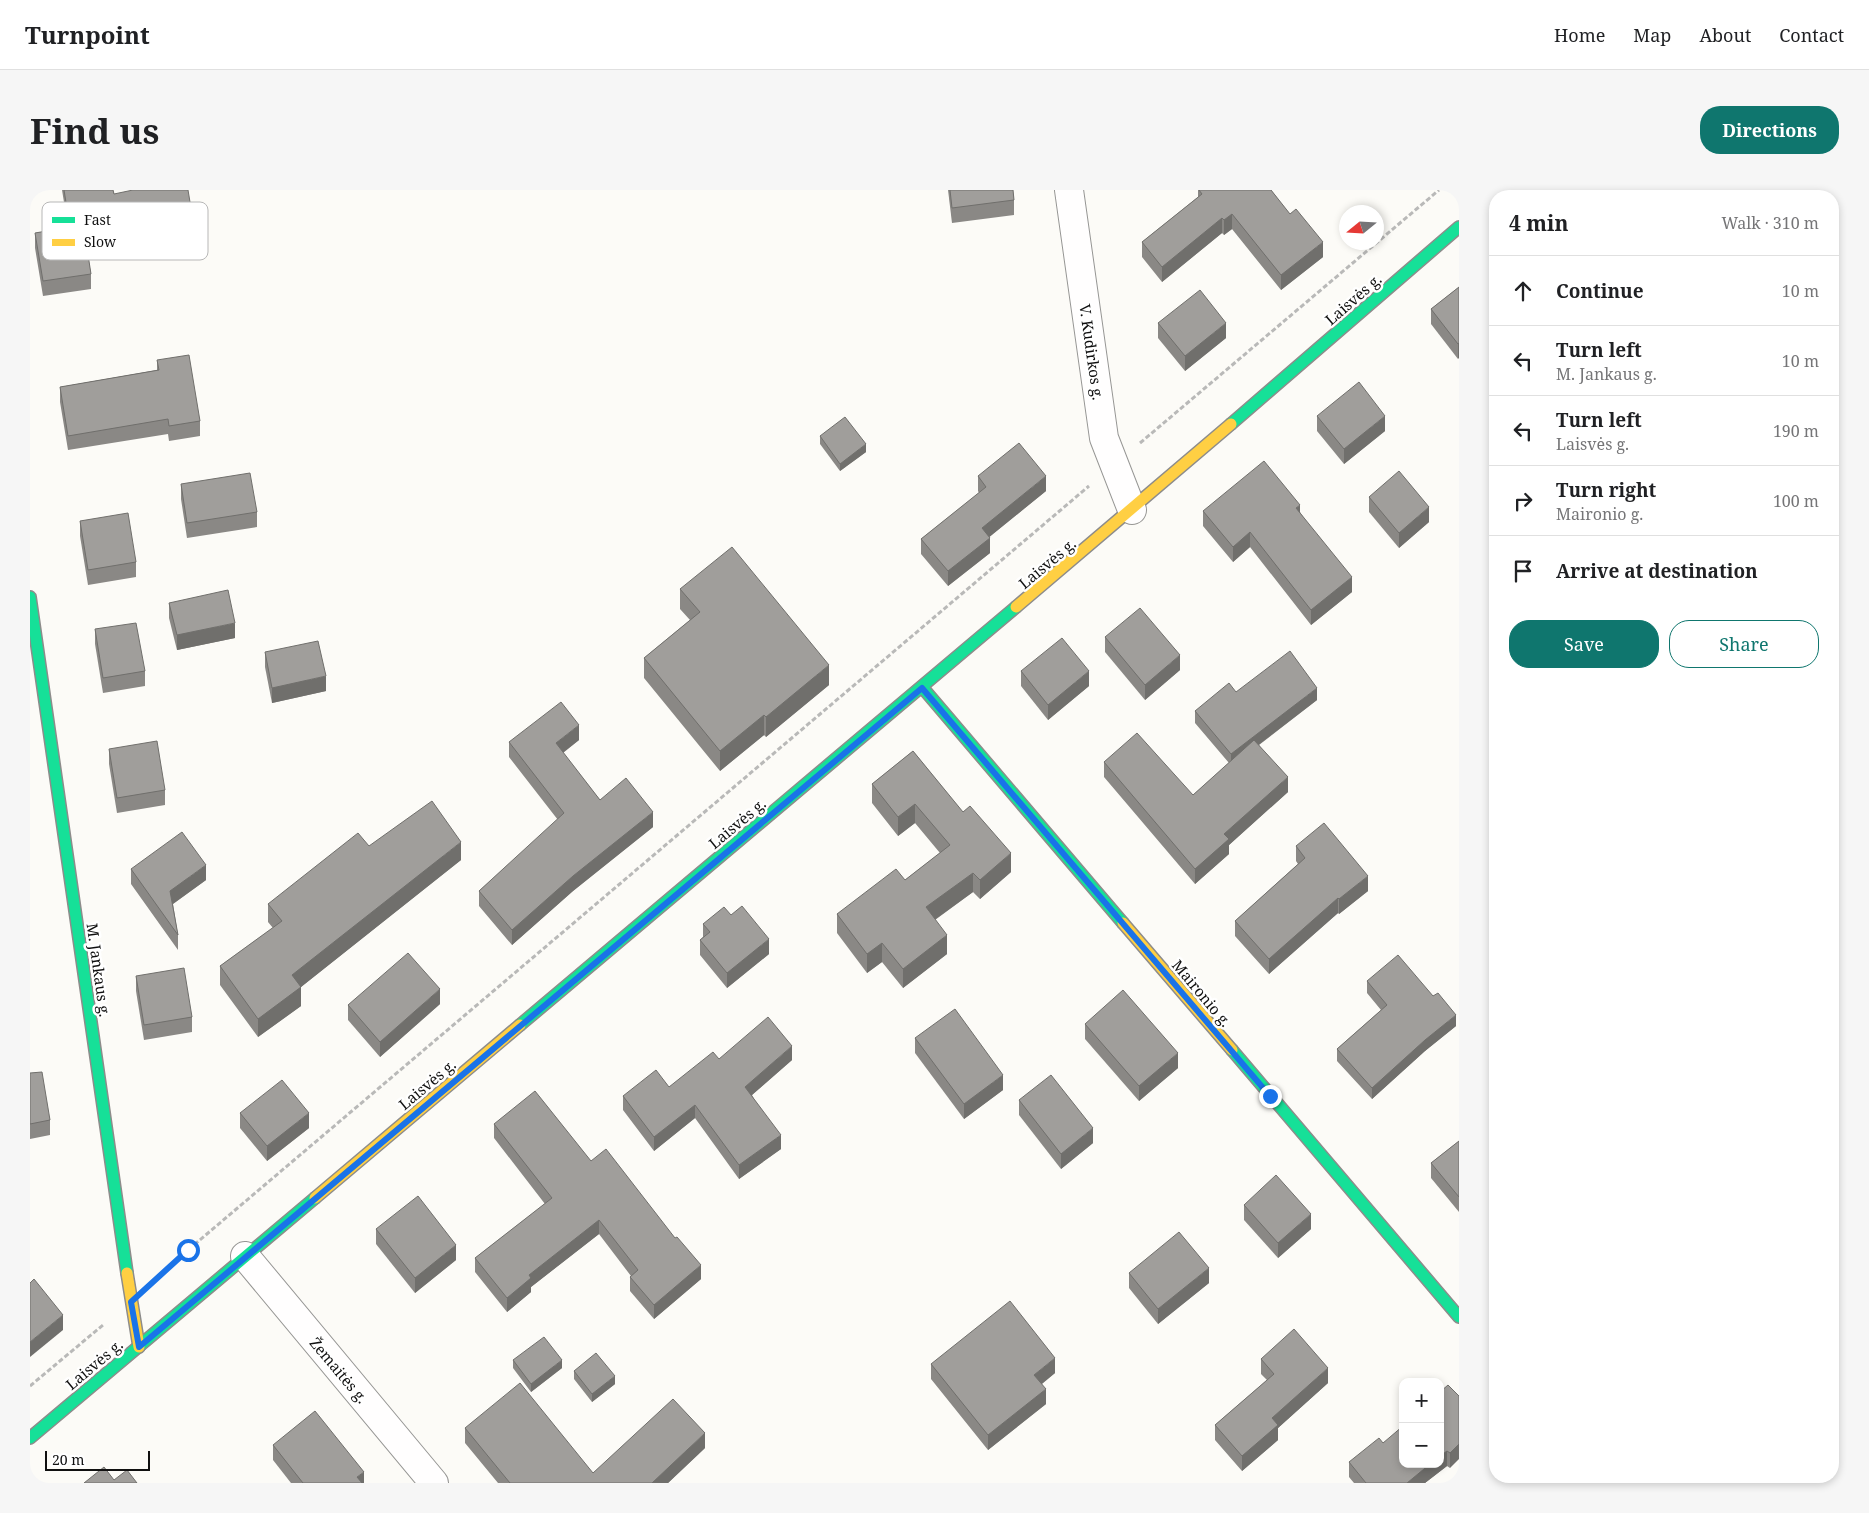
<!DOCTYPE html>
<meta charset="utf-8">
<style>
:root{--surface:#fff;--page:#f6f6f6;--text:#202124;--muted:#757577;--line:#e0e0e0;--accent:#0f766e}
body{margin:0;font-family:"Noto Serif",serif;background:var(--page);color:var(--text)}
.controls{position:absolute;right:15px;bottom:15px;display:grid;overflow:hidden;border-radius:10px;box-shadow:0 2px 8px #0003}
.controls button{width:45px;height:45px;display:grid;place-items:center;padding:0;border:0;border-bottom:1px solid var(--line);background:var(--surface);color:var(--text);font:25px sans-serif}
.compass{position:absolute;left:1309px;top:15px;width:45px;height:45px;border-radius:50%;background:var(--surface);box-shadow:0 2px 8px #0003;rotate:252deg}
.scale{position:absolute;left:15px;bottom:12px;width:105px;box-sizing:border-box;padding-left:5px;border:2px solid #101010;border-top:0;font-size:14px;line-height:18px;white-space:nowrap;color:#101010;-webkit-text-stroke:4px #fff;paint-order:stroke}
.stop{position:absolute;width:15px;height:15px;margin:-11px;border:4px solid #1a73e8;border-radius:50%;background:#fff}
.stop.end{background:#1a73e8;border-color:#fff;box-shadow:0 1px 5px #0008}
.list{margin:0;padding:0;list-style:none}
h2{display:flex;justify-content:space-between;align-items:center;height:65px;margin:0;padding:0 20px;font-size:21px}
h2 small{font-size:16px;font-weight:400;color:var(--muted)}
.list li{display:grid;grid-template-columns:32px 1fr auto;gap:15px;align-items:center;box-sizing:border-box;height:70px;padding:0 20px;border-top:1px solid var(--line)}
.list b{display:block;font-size:19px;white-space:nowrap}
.list p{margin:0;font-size:16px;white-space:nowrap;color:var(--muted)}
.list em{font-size:16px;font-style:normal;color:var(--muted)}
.actions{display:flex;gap:10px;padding:15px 20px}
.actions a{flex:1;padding:11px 0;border:1px solid var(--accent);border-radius:20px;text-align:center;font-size:18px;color:var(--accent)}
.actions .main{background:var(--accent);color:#fff}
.icon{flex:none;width:28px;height:28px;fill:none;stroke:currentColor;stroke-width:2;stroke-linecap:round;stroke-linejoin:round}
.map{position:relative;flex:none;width:1429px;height:1293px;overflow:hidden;border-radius:20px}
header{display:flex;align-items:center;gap:30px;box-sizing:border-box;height:70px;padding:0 25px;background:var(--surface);border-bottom:1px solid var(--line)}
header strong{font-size:24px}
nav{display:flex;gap:28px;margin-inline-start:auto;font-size:18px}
.intro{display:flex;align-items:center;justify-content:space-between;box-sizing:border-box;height:120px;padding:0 30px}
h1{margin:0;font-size:35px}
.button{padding:12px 22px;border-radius:20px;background:var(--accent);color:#fff;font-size:18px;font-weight:700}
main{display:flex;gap:30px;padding:0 30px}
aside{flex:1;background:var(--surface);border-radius:20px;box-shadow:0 2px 8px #0003}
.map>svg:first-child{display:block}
</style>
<header>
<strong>Turnpoint</strong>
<nav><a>Home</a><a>Map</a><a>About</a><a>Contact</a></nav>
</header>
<div class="intro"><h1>Find us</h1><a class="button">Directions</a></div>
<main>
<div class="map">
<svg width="1429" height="1293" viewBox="0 0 1429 1293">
<rect width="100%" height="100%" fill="#fcfbf7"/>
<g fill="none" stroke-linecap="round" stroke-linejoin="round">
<defs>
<g id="street">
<polyline points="1039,0 1074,248 1102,320"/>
<polyline points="215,1066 404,1293"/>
</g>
<g id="fast">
<polyline points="1201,234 1429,37"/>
<polyline points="0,407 97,1083"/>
<polyline points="892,497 1093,733"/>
<polyline points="490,835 986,417"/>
<polyline points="1202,860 1429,1127"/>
<polyline points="0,1248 285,1008"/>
</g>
<g id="slow">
<polyline points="986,417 1201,234"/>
<polyline points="1093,733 1202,860"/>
<polyline points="285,1008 490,835"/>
<polyline points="97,1083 109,1157"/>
</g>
</defs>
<!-- street casing -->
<use href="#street" stroke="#969694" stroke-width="30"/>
<!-- fast casing -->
<use href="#fast" stroke="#8d8c8b" stroke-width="14"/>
<!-- slow casing -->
<use href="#slow" stroke="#8d8c8b" stroke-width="14"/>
<!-- path -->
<g stroke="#b9b9b8" stroke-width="3" stroke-dasharray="5 2.5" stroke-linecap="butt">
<polyline points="1110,253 1409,0"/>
<polyline points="131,1085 158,1060 1059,296"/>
<polyline points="0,1196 73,1135"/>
</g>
<!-- street -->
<use href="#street" stroke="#fffefe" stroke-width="28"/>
<!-- fast -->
<use href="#fast" stroke="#16e098" stroke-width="11"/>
<!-- slow -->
<use href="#slow" stroke="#ffcf43" stroke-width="11"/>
</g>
<!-- wall -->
<g fill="#8a8885">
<polygon points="32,0 83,0 84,4 161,18 161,33 56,54 61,84 61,99 13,106 5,58 5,43 38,37"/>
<polygon points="918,0 983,0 984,10 984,25 922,33"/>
<polygon points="1168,0 1241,0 1293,67 1251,100 1202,39 1194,45 1192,43 1132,92 1112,67 1112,52 1168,7"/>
<polygon points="1429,97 1428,169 1401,134 1401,119"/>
<polygon points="1128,133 1196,148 1155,181 1128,148"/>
<polygon points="127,170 170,231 170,246 139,251 138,244 38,260 30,212 30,197 127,180"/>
<polygon points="1287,226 1355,241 1314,274 1287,241"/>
<polygon points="790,246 836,262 810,281 790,254"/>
<polygon points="948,286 1016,301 959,347 960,363 918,396 891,364 891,349 949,303 948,301"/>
<polygon points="151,294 227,322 227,337 157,348 151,309"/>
<polygon points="1339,307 1399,332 1369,358 1339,322"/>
<polygon points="1173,321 1270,322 1322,402 1281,435 1220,357 1203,372 1173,336"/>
<polygon points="50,331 106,372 106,387 58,395 50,346"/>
<polygon points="650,399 799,495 736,547 734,545 690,581 614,488 614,468 660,430 650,419"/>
<polygon points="139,413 205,448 147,460 139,428"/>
<polygon points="65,439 115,481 115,496 73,503 65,454"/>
<polygon points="1075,447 1150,480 1115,510 1075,462"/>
<polygon points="235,462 296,501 242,513 235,477"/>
<polygon points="991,481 1059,496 1018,530 991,496"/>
<polygon points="1206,502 1287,510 1229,555 1258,602 1199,655 1199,664 1165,694 1074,587 1074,572 1163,605 1199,573 1165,533 1165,521"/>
<polygon points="549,550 533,563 570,610 623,637 543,701 482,755 449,716 449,701 528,630 479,567 479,552"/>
<polygon points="79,559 135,600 135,615 87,623 79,574"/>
<polygon points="883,561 981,682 950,709 943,702 905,730 917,764 873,798 852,772 837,783 807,743 807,724 875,690 910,663 885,633 868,646 842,613 842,594"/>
<polygon points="339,656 431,670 271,797 271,816 228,847 190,795 190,776 243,738 238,732 238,714"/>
<polygon points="1266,656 1338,701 1309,724 1308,723 1239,784 1205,746 1205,731 1268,674 1266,671"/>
<polygon points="101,679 176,690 143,714 148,745 148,760 101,694"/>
<polygon points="701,725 739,764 697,798 670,765 670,750 673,747 673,734"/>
<polygon points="106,786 162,827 162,842 114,850 106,801"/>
<polygon points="1337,791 1426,836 1395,861 1342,909 1307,871 1307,859 1351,820 1337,803"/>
<polygon points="410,814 350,867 318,830 318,815"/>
<polygon points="1055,834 1148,878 1109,911 1055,849"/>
<polygon points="885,848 973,900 934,929 885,863"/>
<polygon points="689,869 762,870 722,905 751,959 709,989 665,928 624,961 593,920 593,906 639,897"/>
<polygon points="0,883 20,930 20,945 0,949"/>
<polygon points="989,910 1063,953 1031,979 989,925"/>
<polygon points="210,923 279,938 237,971 210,938"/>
<polygon points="464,934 561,971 671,1089 624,1129 600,1101 600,1087 601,1086 569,1044 501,1097 501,1102 477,1122 445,1082 445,1068 515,1014 464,948"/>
<polygon points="1429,951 1429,1022 1401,988 1401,973"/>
<polygon points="1214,1015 1281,1039 1248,1068 1214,1030"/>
<polygon points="346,1039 426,1070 385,1103 346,1054"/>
<polygon points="1099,1083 1179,1093 1128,1134 1099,1098"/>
<polygon points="1231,1169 1298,1193 1248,1238 1248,1250 1212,1281 1185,1250 1185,1235 1237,1190 1231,1184"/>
<polygon points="483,1170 532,1178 501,1202 483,1178"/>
<polygon points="901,1174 1025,1183 1012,1194 1016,1214 958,1260 901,1189"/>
<polygon points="544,1181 585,1194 562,1212 544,1189"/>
<polygon points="1429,1206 1420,1278 1417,1276 1395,1293 1324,1293 1319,1287 1319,1272 1353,1253"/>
<polygon points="435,1238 563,1283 675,1258 638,1293 468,1293 435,1253"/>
<polygon points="243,1255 334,1293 261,1293 243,1270"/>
</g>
<!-- shaded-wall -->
<g fill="#706f6c">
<polygon points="1202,24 1202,39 1194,45 1194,30"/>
<polygon points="1192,28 1192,43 1132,92 1132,77"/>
<polygon points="1293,52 1293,67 1251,100 1251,85"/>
<polygon points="1196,133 1196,148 1155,181 1155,166"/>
<polygon points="1429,153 1429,168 1428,169 1428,154"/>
<polygon points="1355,226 1355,241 1314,274 1314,259"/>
<polygon points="836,254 836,262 810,281 810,274"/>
<polygon points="1016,286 1016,301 952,353 952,338"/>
<polygon points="1270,315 1270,330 1266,318"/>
<polygon points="1399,317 1399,332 1369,358 1369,343"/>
<polygon points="1220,342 1220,357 1203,372 1203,357"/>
<polygon points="960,348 960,363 918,396 918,381"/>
<polygon points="1322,387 1322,402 1281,435 1281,420"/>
<polygon points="205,433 205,448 147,460 147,445"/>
<polygon points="1150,465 1150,480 1115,510 1115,495"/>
<polygon points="799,475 799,495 736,547 736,527"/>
<polygon points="1059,481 1059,496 1018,530 1018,515"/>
<polygon points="296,486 296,501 242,513 242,498"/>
<polygon points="1287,498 1287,510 1201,576 1201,564"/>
<polygon points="734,525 734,545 690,581 690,561"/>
<polygon points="549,535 549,550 526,568 526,553"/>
<polygon points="1258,587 1258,602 1199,655 1199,664 1165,694 1165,679 1194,644"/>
<polygon points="885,614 885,633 868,646 868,627"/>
<polygon points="623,622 623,637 543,701 482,755 482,740 543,686"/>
<polygon points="431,652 431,670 271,797 271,816 228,847 228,829 262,785"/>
<polygon points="981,663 981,682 950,709 950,690"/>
<polygon points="176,675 176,690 140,716 140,701"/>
<polygon points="943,683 943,702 896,736 896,717"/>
<polygon points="1338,686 1338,701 1309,724 1309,709"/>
<polygon points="1308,708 1308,723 1239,784 1239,769"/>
<polygon points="917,745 917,764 873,798 873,779"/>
<polygon points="739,749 739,764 697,798 697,783"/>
<polygon points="852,753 852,772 837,783 837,764"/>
<polygon points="410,799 410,814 350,867 350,852"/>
<polygon points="1426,825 1426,836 1395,861 1342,909 1342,898 1395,850"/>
<polygon points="762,856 762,870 715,911 715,897"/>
<polygon points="1148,863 1148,878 1109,911 1109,896"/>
<polygon points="973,885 973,900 934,929 934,914"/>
<polygon points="665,915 665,928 624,961 624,947"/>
<polygon points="279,923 279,938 237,971 237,956"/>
<polygon points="1063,938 1063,953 1031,979 1031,964"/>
<polygon points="751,945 751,959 709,989 709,975"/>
<polygon points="1281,1024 1281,1039 1248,1068 1248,1053"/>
<polygon points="569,1030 569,1044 501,1097 501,1102 477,1122 477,1108 499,1085"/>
<polygon points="426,1055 426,1070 385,1103 385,1088"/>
<polygon points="671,1075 671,1089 624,1129 624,1115"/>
<polygon points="1179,1078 1179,1093 1128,1134 1128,1119"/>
<polygon points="33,1125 33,1140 0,1167 0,1152"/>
<polygon points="1025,1168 1025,1183 1004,1200 1004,1185"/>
<polygon points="532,1170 532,1178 501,1202 501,1194"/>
<polygon points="1298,1178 1298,1193 1248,1238 1248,1250 1212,1281 1212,1266 1242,1228"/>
<polygon points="585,1186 585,1194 562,1212 562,1204"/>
<polygon points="1016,1199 1016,1214 958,1260 958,1245"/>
<polygon points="675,1243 675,1258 638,1293 622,1293"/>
<polygon points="1429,1254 1429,1269 1420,1278 1420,1263"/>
<polygon points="1417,1261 1417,1276 1395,1293 1377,1293 1400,1274 1410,1274 1410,1266"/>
<polygon points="334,1282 334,1293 327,1293 327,1287"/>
</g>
<!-- building -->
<g fill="#a09e9b" stroke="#706f6c">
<polygon points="34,0 83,0 84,4 103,0 158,0 161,18 54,39 61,84 13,91 5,43 40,37"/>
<polygon points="920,0 983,0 984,10 922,18"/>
<polygon points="1169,0 1241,0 1260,24 1266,19 1293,52 1251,85 1202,24 1194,30 1192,28 1132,77 1112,52 1172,4"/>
<polygon points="1429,97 1429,153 1428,154 1401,119"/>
<polygon points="1170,100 1196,133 1155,166 1128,133"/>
<polygon points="159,165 170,231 139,236 138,229 38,246 30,197 129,180 127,170"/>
<polygon points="1329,192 1355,226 1314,259 1287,226"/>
<polygon points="815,227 836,254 810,274 790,246"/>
<polygon points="989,253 1016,286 952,338 960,348 918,381 891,349 956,297 948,286"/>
<polygon points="1234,271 1270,315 1266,318 1322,387 1281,420 1220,342 1203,357 1173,321"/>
<polygon points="1369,281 1399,317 1369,343 1339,307"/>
<polygon points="220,283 227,322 157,333 151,294"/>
<polygon points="98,323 106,372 58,380 50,331"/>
<polygon points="702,357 799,475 736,527 734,525 690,561 614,468 670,422 650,399"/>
<polygon points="198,400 205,433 147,445 139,413"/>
<polygon points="1110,418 1150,465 1115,495 1075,447"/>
<polygon points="106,433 115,481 73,488 65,439"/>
<polygon points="1032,448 1059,481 1018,515 991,481"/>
<polygon points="288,451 296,486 242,498 235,462"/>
<polygon points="1260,461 1287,498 1201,564 1165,521 1199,493 1206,502"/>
<polygon points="531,512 549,535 526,553 570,610 596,588 623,622 543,686 482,740 449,701 534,623 479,552"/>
<polygon points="1107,543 1163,605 1224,550 1258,587 1194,644 1199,649 1165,679 1074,572"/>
<polygon points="127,551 135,600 87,608 79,559"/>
<polygon points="883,561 933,622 940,616 981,663 950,690 943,683 896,717 917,745 873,779 852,753 837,764 807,724 866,679 875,690 920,655 885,614 868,627 842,594"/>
<polygon points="402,611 431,652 262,785 271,797 228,829 190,776 252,731 238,714 328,643 339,656"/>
<polygon points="1294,633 1338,686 1309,709 1308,708 1239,769 1205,731 1275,668 1266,656"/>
<polygon points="152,642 176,675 140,701 148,745 101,679"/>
<polygon points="712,716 739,749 697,783 670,750 680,742 673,734 694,717 701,725"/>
<polygon points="378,763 410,799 350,852 318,815"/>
<polygon points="1368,765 1403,806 1408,803 1426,825 1395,850 1342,898 1307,859 1357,815 1337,791"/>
<polygon points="154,778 162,827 114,835 106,786"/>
<polygon points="1093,800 1148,863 1109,896 1055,834"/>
<polygon points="925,819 973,885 934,914 885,848"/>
<polygon points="738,827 762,856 715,897 751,945 709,975 665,915 624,947 593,906 626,880 639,897 683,862 689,869"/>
<polygon points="12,882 20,930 0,934 0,883"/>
<polygon points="1021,885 1063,938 1031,964 989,910"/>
<polygon points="252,890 279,923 237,956 210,923"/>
<polygon points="505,901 561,971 576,959 645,1048 647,1047 671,1075 624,1115 600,1087 608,1080 569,1030 499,1085 501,1088 477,1108 445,1068 522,1008 464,934"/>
<polygon points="1429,951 1429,1007 1401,973"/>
<polygon points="1246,985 1281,1024 1248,1053 1214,1015"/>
<polygon points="388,1006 426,1055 385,1088 346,1039"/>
<polygon points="1149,1042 1179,1078 1128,1119 1099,1083"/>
<polygon points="4,1089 33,1125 0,1152 0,1093"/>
<polygon points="980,1111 1025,1168 1004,1185 1016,1199 958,1245 901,1174"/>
<polygon points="1264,1139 1298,1178 1242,1228 1248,1235 1212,1266 1185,1235 1244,1184 1231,1169"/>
<polygon points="514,1147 532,1170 501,1194 483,1170"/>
<polygon points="566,1163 585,1186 562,1204 544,1181"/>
<polygon points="490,1193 563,1283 643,1209 675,1243 622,1293 480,1293 435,1238"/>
<polygon points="1418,1195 1429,1206 1429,1254 1420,1263 1417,1261 1410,1266 1410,1202"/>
<polygon points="285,1221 334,1282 327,1287 332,1293 273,1293 243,1255"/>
<polygon points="1373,1236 1373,1274 1400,1274 1377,1293 1336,1293 1319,1272 1349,1248 1353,1253"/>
<polygon points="74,1277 84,1290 97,1280 107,1293 54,1293"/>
</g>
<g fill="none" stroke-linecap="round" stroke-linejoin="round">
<!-- route -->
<polyline stroke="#1a73e8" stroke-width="6" points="158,1060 101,1112 109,1157 892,498 1240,906"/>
</g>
<g text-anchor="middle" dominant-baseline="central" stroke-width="5" stroke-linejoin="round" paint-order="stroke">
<!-- street labels -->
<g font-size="15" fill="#101010" stroke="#fff">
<text transform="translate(1323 109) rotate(-41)">Laisvės g.</text>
<text transform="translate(1062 162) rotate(82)">V. Kudirkos g.</text>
<text transform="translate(1017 373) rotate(-40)">Laisvės g.</text>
<text transform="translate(707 633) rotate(-40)">Laisvės g.</text>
<text transform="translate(69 780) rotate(82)">M. Jankaus g.</text>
<text transform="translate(1172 803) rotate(50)">Maironio g.</text>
<text transform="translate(397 894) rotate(-40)">Laisvės g.</text>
<text transform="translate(64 1174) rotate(-40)">Laisvės g.</text>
<text transform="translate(309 1180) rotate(50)">Žemaitės g.</text>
</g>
</g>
<!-- legend -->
<rect x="12" y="12" width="166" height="58" rx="8" fill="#fff" stroke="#b7b7b7" stroke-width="1"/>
<rect x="22" y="27" width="23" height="6" fill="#16e098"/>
<rect x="22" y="49" width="23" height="7" fill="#ffcf43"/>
<g font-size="14" fill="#101010">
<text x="54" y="35">Fast</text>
<text x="54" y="57">Slow</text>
</g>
</svg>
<div class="controls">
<button>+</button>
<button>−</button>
</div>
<svg class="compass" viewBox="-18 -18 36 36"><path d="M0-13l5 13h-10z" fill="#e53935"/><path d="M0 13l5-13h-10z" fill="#757577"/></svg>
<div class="scale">20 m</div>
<div class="stop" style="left:158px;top:1060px"></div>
<div class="stop end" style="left:1240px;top:906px"></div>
</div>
<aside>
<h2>4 min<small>Walk · 310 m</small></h2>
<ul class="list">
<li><svg class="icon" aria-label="ahead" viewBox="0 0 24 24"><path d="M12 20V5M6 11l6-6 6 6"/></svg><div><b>Continue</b></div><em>10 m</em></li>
<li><svg class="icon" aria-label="left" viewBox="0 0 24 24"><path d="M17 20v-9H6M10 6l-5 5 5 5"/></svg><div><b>Turn left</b><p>M. Jankaus g.</p></div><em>10 m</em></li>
<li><svg class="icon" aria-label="left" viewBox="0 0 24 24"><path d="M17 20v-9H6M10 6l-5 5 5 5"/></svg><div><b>Turn left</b><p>Laisvės g.</p></div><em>190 m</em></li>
<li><svg class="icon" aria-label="right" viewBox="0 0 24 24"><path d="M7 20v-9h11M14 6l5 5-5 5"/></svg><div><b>Turn right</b><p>Maironio g.</p></div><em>100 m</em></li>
<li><svg class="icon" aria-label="arrive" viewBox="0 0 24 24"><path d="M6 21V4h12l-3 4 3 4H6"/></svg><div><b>Arrive at destination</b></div></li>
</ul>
<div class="actions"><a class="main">Save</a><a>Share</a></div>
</aside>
</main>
